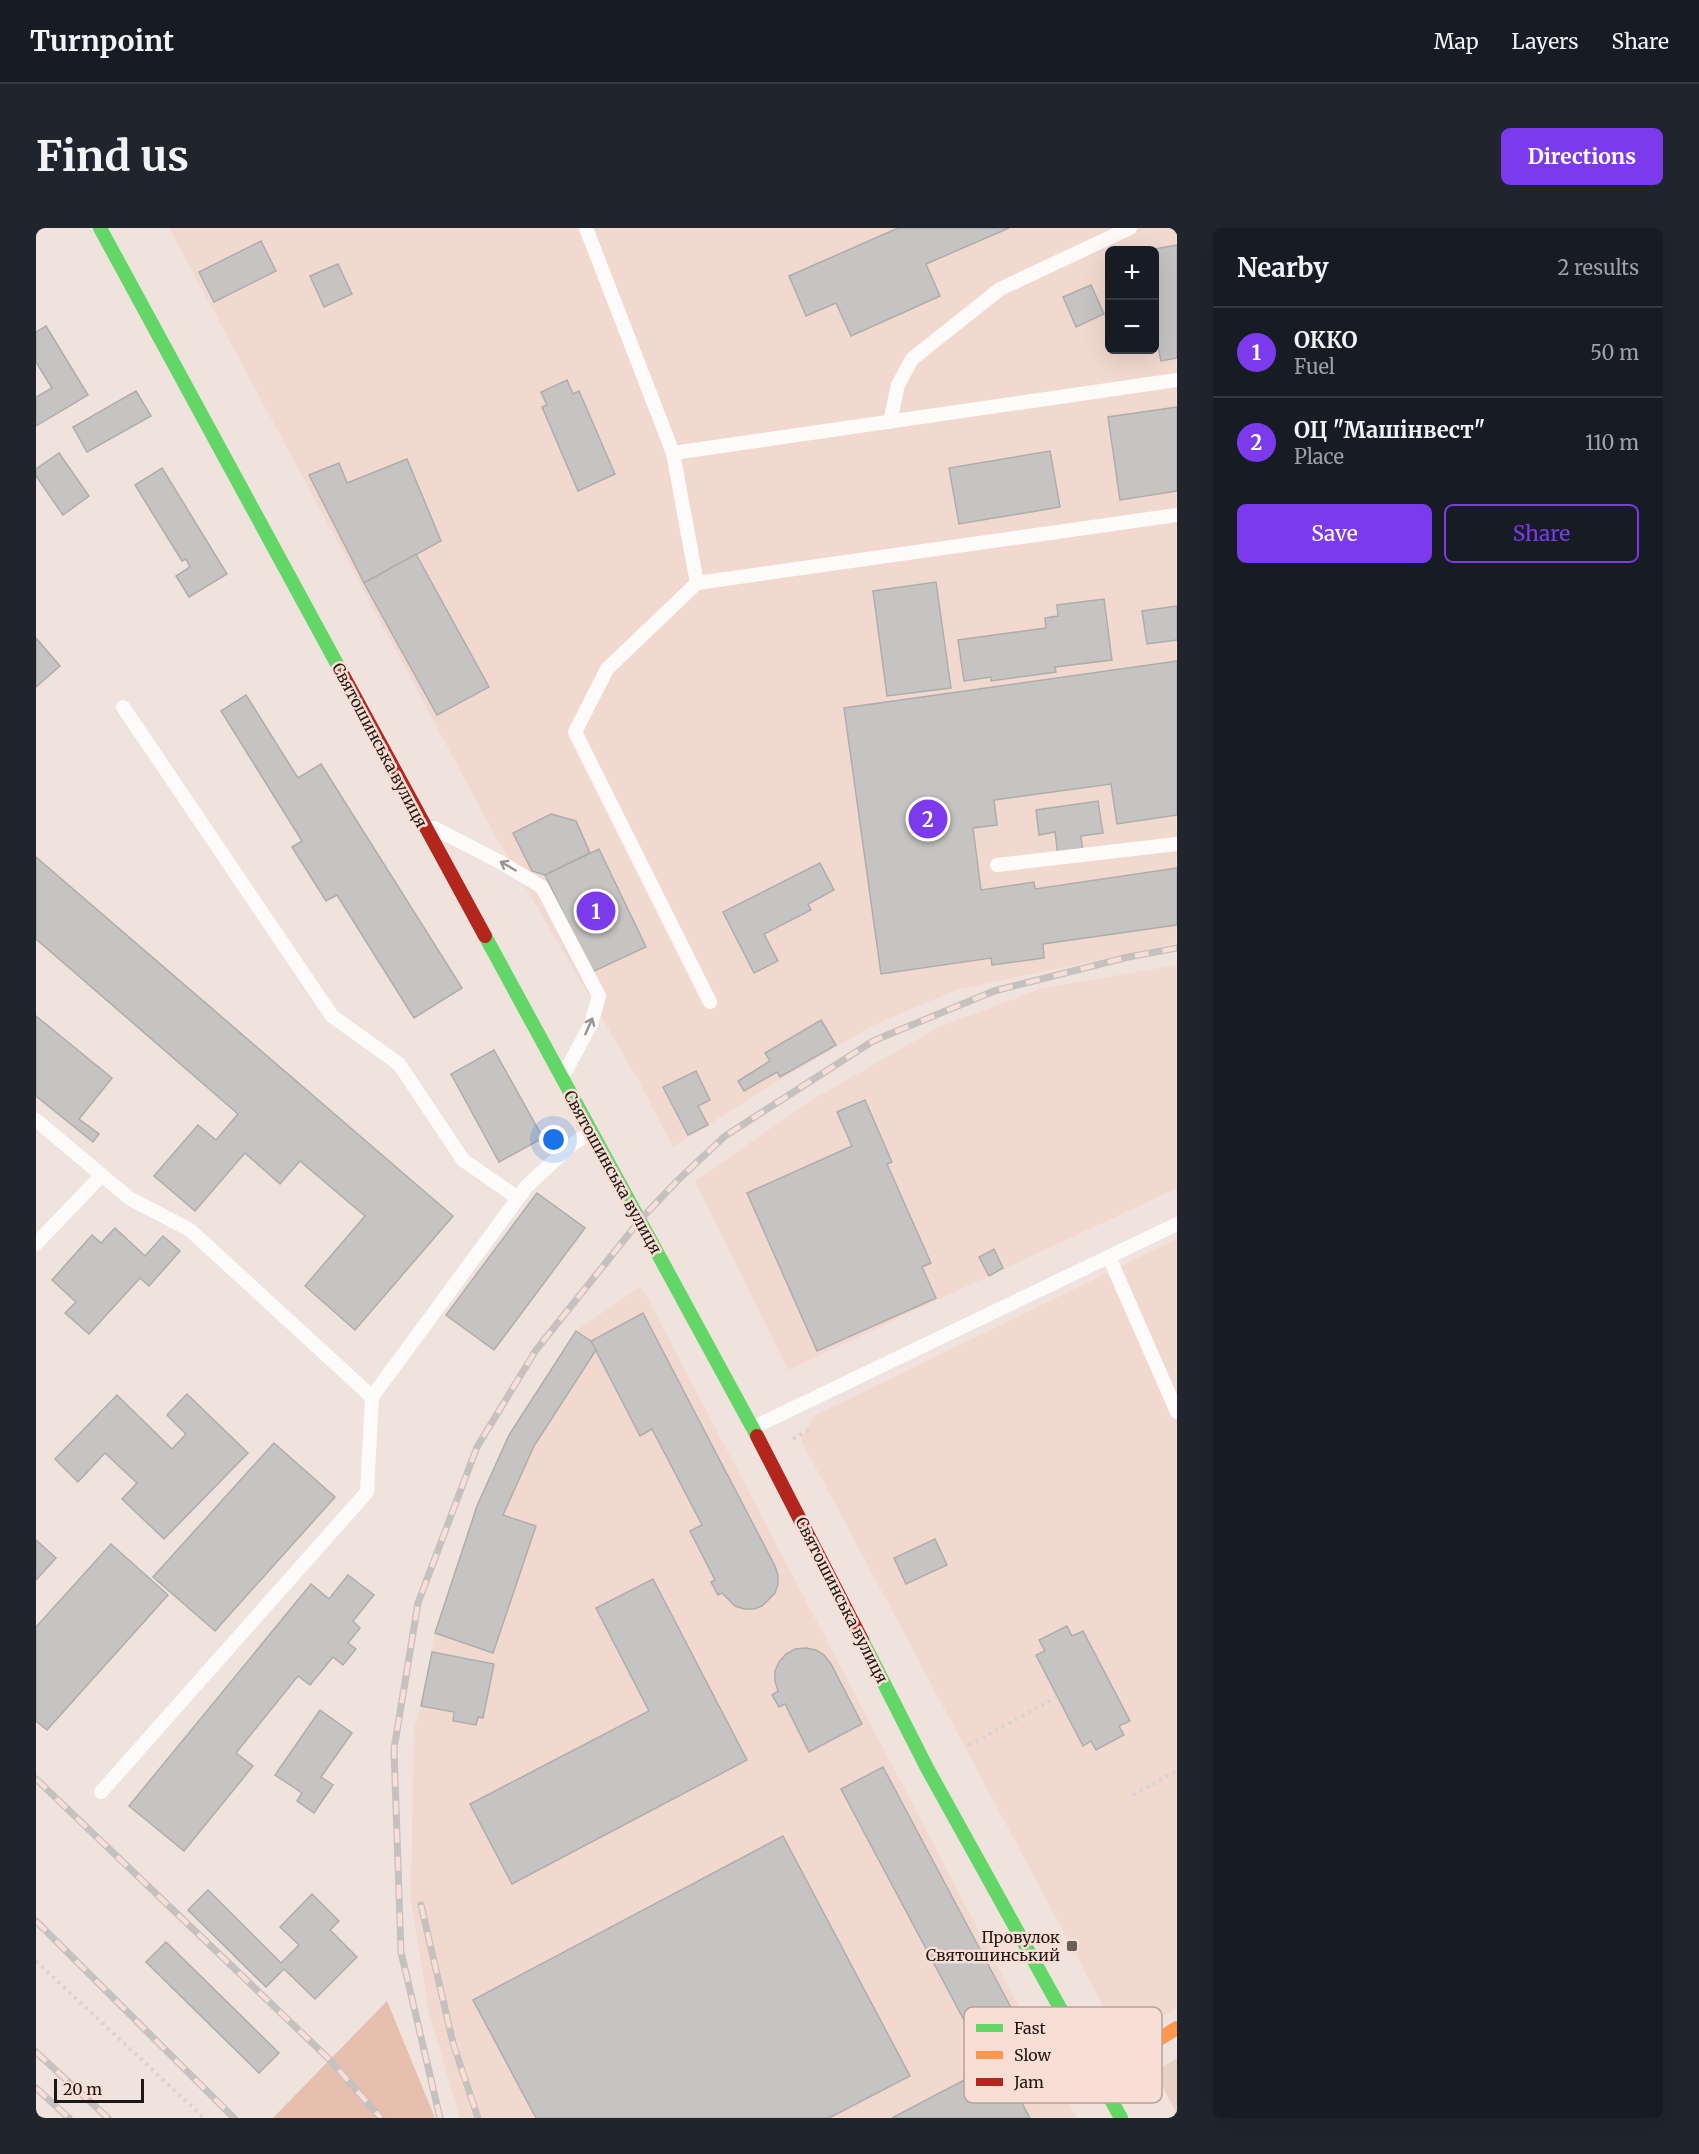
<!DOCTYPE html>
<meta charset="utf-8">
<style>
:root{--surface:#171b24;--page:#20242c;--text:#f1f3f6;--muted:#9ea1a6;--line:#363941;--accent:#7c3aed}
body{margin:0;font-family:Merriweather,serif;background:var(--page);color:var(--text)}
.controls{position:absolute;right:18px;top:18px;display:grid;overflow:hidden;border-radius:9px;box-shadow:0 6px 24px #0002}
.controls button{width:54px;height:54px;display:grid;place-items:center;padding:0;border:0;border-bottom:2px solid var(--line);background:var(--surface);color:var(--text);font:30px sans-serif}
.scale{position:absolute;left:18px;bottom:15px;width:90px;box-sizing:border-box;padding-left:6px;border:3px solid #201814;border-top:0;font-size:16px;line-height:21px;white-space:nowrap;color:#201814;-webkit-text-stroke:4px #f8ded4;paint-order:stroke}
.you{position:absolute;left:518px;top:912px;width:21px;height:21px;margin:-15px;border:4px solid #fff;border-radius:50%;background:#1a73e8;box-shadow:0 0 0 9px #1a73e833}
.badge{display:grid;place-items:center;width:39px;height:39px;border-radius:50%;background:var(--accent);color:#fff;font-size:20px;font-weight:700}
.pin{position:absolute;translate:-50% -50%;border:3px solid #fff;box-shadow:0 2px 6px #0006}
.list{margin:0;padding:0;list-style:none}
h2{display:flex;justify-content:space-between;align-items:center;height:78px;margin:0;padding:0 24px;font-size:26px}
h2 small{font-size:20px;font-weight:400;color:var(--muted)}
.list li{display:grid;grid-template-columns:39px 1fr auto;gap:18px;align-items:center;box-sizing:border-box;height:90px;padding:0 24px;border-top:2px solid var(--line)}
.list b{display:block;font-size:22px;white-space:nowrap}
.list p{margin:0;font-size:20px;white-space:nowrap;color:var(--muted)}
.list em{font-size:20px;font-style:normal;color:var(--muted)}
.actions{display:flex;gap:12px;padding:18px 24px}
.actions a{flex:1;padding:14px 0;border:2px solid var(--accent);border-radius:9px;text-align:center;font-size:21px;color:var(--accent)}
.actions .main{background:var(--accent);color:#fff}
.map{position:relative;flex:none;width:1141px;height:1890px;overflow:hidden;border-radius:9px}
header{display:flex;align-items:center;gap:36px;box-sizing:border-box;height:84px;padding:0 30px;background:var(--surface);border-bottom:2px solid var(--line)}
header strong{font-size:28px}
nav{display:flex;gap:33px;margin-inline-start:auto;font-size:21px}
.intro{display:flex;align-items:center;justify-content:space-between;box-sizing:border-box;height:144px;padding:0 36px}
h1{margin:0;font-size:42px}
.button{padding:15px 27px;border-radius:9px;background:var(--accent);color:#fff;font-size:21px;font-weight:700}
main{display:flex;gap:36px;padding:0 36px}
aside{flex:1;background:var(--surface);border-radius:9px;box-shadow:0 6px 24px #0002}
.map>svg:first-child{display:block}
</style>
<header>
<strong>Turnpoint</strong>
<nav><a>Map</a><a>Layers</a><a>Share</a></nav>
</header>
<div class="intro"><h1>Find us</h1><a class="button">Directions</a></div>
<main>
<div class="map">
<svg width="1141" height="1890" viewBox="0 0 1141 1890">
<rect width="100%" height="100%" fill="#f0e2dc"/>
<!-- built -->
<g fill="#f2d9cf" fill-rule="evenodd">
<path d="M133 0H1141V715L920 762 838 797 742 853 637 919 599 846 460 609ZM1074 22H1118V122H1074Z"/>
<polygon points="1141,737 1141,960 752,1142 659,953 776,872 903,799 1007,760"/>
<polygon points="1141,1011 1141,1780 1102,1802 1080,1802 765,1212 778,1188"/>
<polygon points="605,1058 1041,1890 424,1890 393,1785 375,1673 378,1501 385,1478 399,1405 441,1278 540,1103"/>
</g>
<!-- green -->
<polygon fill="#eacfc4" points="1141,1830 1141,1886 1119,1844"/>
<!-- forest -->
<polygon fill="#e6bfaf" points="351,1773 399,1890 237,1890"/>
<!-- building -->
<g fill="#c5c4c2" stroke="#aeadab" stroke-width="1.5">
<polygon points="862,0 973,0 890,36 904,68 815,108 800,75 770,88 753,48"/>
<polygon points="225,13 240,43 178,74 163,44"/>
<polygon points="1141,17 1141,130 1125,133 1118,100 1118,22 1113,22"/>
<polygon points="302,36 316,66 288,79 274,48"/>
<polygon points="1055,57 1068,86 1040,99 1027,69"/>
<polygon points="10,98 52,167 0,198 0,169 16,160 0,134 0,104"/>
<polygon points="531,152 537,166 543,163 579,246 542,263 506,179 511,177 505,164"/>
<polygon points="100,163 115,188 51,224 37,199"/>
<polygon points="1141,179 1141,263 1084,272 1072,189"/>
<polygon points="1014,223 1024,279 923,296 913,240"/>
<polygon points="23,225 53,268 27,287 0,248 0,241"/>
<polygon points="371,231 405,313 328,355 273,247 303,235 311,255"/>
<polygon points="126,240 191,346 153,369 140,348 154,339 150,331 146,333 99,257"/>
<polygon points="380,326 453,459 401,487 328,355"/>
<polygon points="900,354 915,460 851,468 837,363"/>
<polygon points="1068,371 1076,432 1019,439 1020,444 955,453 955,449 928,453 922,412 1010,400 1009,390 1022,388 1021,377"/>
<polygon points="1141,378 1141,412 1111,416 1106,383"/>
<polygon points="0,410 24,438 0,459"/>
<polygon points="1141,433 1141,587 1081,596 1075,556 958,572 961,597 937,600 945,662 998,654 999,661 1141,640 1141,697 1007,716 1008,730 956,737 955,730 845,746 808,480"/>
<polygon points="210,467 262,550 285,536 426,760 378,790 301,667 290,673 256,619 266,613 185,483"/>
<polygon points="1062,573 1067,605 1045,608 1047,625 1022,628 1019,604 1003,607 1000,582"/>
<polygon points="515,586 540,593 554,625 509,647 496,643 477,605"/>
<polygon points="563,621 610,719 556,744 509,647"/>
<polygon points="0,629 417,988 319,1102 269,1058 329,988 264,933 244,956 209,925 159,983 118,948 162,897 180,912 202,886 0,711"/>
<polygon points="784,635 798,662 772,676 775,682 728,706 742,733 718,745 687,684"/>
<polygon points="0,788 76,850 43,891 63,906 57,914 0,868"/>
<polygon points="785,792 800,817 744,849 741,844 708,863 702,853 734,833 729,825"/>
<polygon points="458,822 507,910 463,934 415,846"/>
<polygon points="660,843 674,872 662,878 672,897 652,907 627,859"/>
<polygon points="829,872 856,934 851,936 895,1035 886,1039 900,1070 781,1123 711,965 816,918 801,884"/>
<polygon points="501,965 549,1000 458,1122 410,1087"/>
<polygon points="79,1000 109,1028 127,1008 144,1023 113,1058 104,1050 53,1106 29,1085 40,1074 16,1052 56,1007 65,1015"/>
<polygon points="958,1021 967,1040 953,1048 943,1029"/>
<polygon points="607,1085 739,1338 742,1347 742,1356 739,1365 726,1378 718,1381 708,1381 699,1378 686,1365 682,1367 675,1354 679,1352 654,1303 666,1297 616,1201 604,1208 555,1113"/>
<polygon points="540,1103 555,1113 560,1122 498,1218 467,1287 500,1298 457,1425 399,1405 441,1278 473,1207"/>
<polygon points="151,1166 212,1225 128,1311 86,1271 101,1255 69,1225 42,1254 19,1231 81,1167 136,1221 150,1206 131,1187"/>
<polygon points="238,1215 299,1269 179,1403 117,1349"/>
<polygon points="899,1311 911,1337 870,1356 858,1330"/>
<polygon points="0,1312 20,1330 0,1352"/>
<polygon points="75,1316 132,1367 11,1502 0,1493 0,1399"/>
<polygon points="312,1347 338,1367 317,1393 324,1400 312,1415 320,1421 307,1437 297,1429 274,1457 262,1448 200,1525 217,1538 148,1623 93,1578 275,1356 293,1371"/>
<polygon points="617,1351 711,1532 476,1656 434,1576 613,1483 560,1380"/>
<polygon points="1031,1398 1036,1408 1047,1403 1094,1493 1083,1498 1088,1507 1060,1522 1055,1513 1047,1518 1000,1427 1009,1423 1003,1412"/>
<polygon points="770,1420 780,1422 788,1427 795,1436 826,1496 773,1524 749,1476 743,1479 736,1467 742,1463 739,1453 739,1443 743,1434 750,1426 759,1421"/>
<polygon points="396,1424 458,1436 447,1490 442,1489 440,1497 417,1493 418,1484 385,1478"/>
<polygon points="284,1482 316,1505 285,1549 297,1557 278,1585 261,1573 266,1565 239,1547"/>
<polygon points="847,1539 1005,1836 974,1853 994,1890 856,1890 953,1839 805,1561"/>
<polygon points="747,1608 874,1848 793,1890 500,1890 437,1772"/>
<polygon points="172,1662 245,1735 263,1717 244,1699 276,1666 303,1693 294,1702 321,1729 279,1771 248,1741 230,1759 152,1682"/>
<polygon points="130,1714 243,1825 223,1845 110,1734"/>
</g>
<g fill="none" stroke-linecap="round" stroke-linejoin="round">
<!-- path -->
<g stroke="#d8d4d3" stroke-width="4" stroke-dasharray="3 4.5" stroke-linecap="butt">
<polyline points="757,1211 774,1201"/>
<polyline points="933,1517 1021,1469"/>
<polyline points="1097,1567 1141,1543"/>
<polyline points="0,1733 168,1890"/>
<polyline points="1123,1852 1141,1841"/>
</g>
<!-- lane -->
<g stroke="#fdfbfa" stroke-width="14">
<polyline points="550,0 637,225 661,355 571,441 539,504 674,774"/>
<polyline points="854,194 862,157 876,131 964,61 1094,0"/>
<polyline points="637,225 1141,152"/>
<polyline points="661,355 1141,287"/>
<polyline points="87,479 296,788 363,836 427,932 482,970"/>
<polyline points="398,600 466,635 506,659 563,768 555,796 527,848"/>
<polyline points="961,637 1141,616"/>
<polyline points="0,892 93,970 154,1002 336,1169"/>
<polyline points="0,1016 66,947"/>
<polyline points="1073,1029 1141,1184"/>
<polyline points="716,1200 1141,996"/>
<polyline points="65,1564 331,1264 336,1169 491,958 534,918 555,904"/>
</g>
<!-- fast -->
<g stroke="#63d668" stroke-width="14">
<polyline points="64,0 307,447"/>
<polyline points="449,708 721,1208"/>
<polyline points="826,1412 891,1540 1085,1890"/>
</g>
<!-- slow -->
<polyline stroke="#ff974d" stroke-width="14" points="1063,1848 1141,1800"/>
<!-- jam -->
<g stroke="#b3261e" stroke-width="14">
<polyline points="307,447 449,708"/>
<polyline points="721,1208 826,1412"/>
</g>
<defs>
<g id="rail">
<polyline points="0,1551 292,1830 345,1890"/>
<polyline points="385,1677 417,1815 442,1890"/>
<polyline points="0,1693 198,1890"/>
<polyline points="0,1824 72,1890"/>
<polyline points="0,1860 33,1890"/>
<polyline points="404,1890 365,1724 358,1521 382,1375 441,1219 500,1122 604,992 641,953 689,908 837,813 958,763 1092,729 1141,720"/>
</g>
</defs>
<!-- rail casing -->
<use href="#rail" stroke="#c4c1bf" stroke-width="7"/>
<!-- rail -->
<use href="#rail" stroke="#f8ded4" stroke-width="4.5" stroke-dasharray="14" stroke-linecap="butt"/>
</g>
<!-- one-way arrows -->
<defs><path id="oneway-shaft" d="M-6 0H5M1.5-3L5.5 0L1.5 3" fill="none" stroke-width="1.6" stroke-linecap="round" stroke-linejoin="round" transform="scale(1.5)"/></defs>
<g stroke="#9a9592">
<use href="#oneway-shaft" transform="translate(472 638) rotate(-150)"/>
<use href="#oneway-shaft" transform="translate(553 798) rotate(-66)"/>
</g>
<!-- markers -->
<rect fill="#695f5a" stroke="#f8ded4" stroke-width="2" x="1030" y="1712" width="12" height="12" rx="3"/>
<g text-anchor="middle" dominant-baseline="central" stroke-width="5" stroke-linejoin="round" paint-order="stroke">
<!-- street labels -->
<g font-size="16" fill="#201814" stroke="#f8ded4">
<text transform="translate(344 517) rotate(62)">Святошинська вулиця</text>
<text transform="translate(577 944) rotate(61)">Святошинська вулиця</text>
<text transform="translate(806 1372) rotate(63)">Святошинська вулиця</text>
</g>
<!-- poi labels -->
<g font-size="16" fill="#201814" stroke="#f8ded4" text-anchor="end">
<text x="1024" y="1709">Провулок<tspan x="1024" dy="18">Святошинський</tspan></text>
</g>
</g>
<!-- legend -->
<rect x="928" y="1779" width="198" height="96" rx="9" fill="#f8ded4" stroke="#b7a39a" stroke-width="1.5"/>
<rect x="940" y="1796" width="27" height="8" fill="#63d668"/>
<rect x="940" y="1823" width="27" height="8" fill="#ff974d"/>
<rect x="940" y="1850" width="27" height="8" fill="#b3261e"/>
<g font-size="16" fill="#201814">
<text x="978" y="1806">Fast</text>
<text x="978" y="1833">Slow</text>
<text x="978" y="1860">Jam</text>
</g>
</svg>
<div class="controls">
<button>+</button>
<button>−</button>
</div>
<div class="scale">20 m</div>
<div class="you"></div>
<div class="pin badge" style="left:560px;top:683px">1</div>
<div class="pin badge" style="left:892px;top:591px">2</div>
</div>
<aside>
<h2>Nearby<small>2 results</small></h2>
<ul class="list">
<li><span class="badge">1</span><div><b>ОККО</b><p>Fuel</p></div><em>50 m</em></li>
<li><span class="badge">2</span><div><b>ОЦ &quot;Машінвест&quot;</b><p>Place</p></div><em>110 m</em></li>
</ul>
<div class="actions"><a class="main">Save</a><a>Share</a></div>
</aside>
</main>
